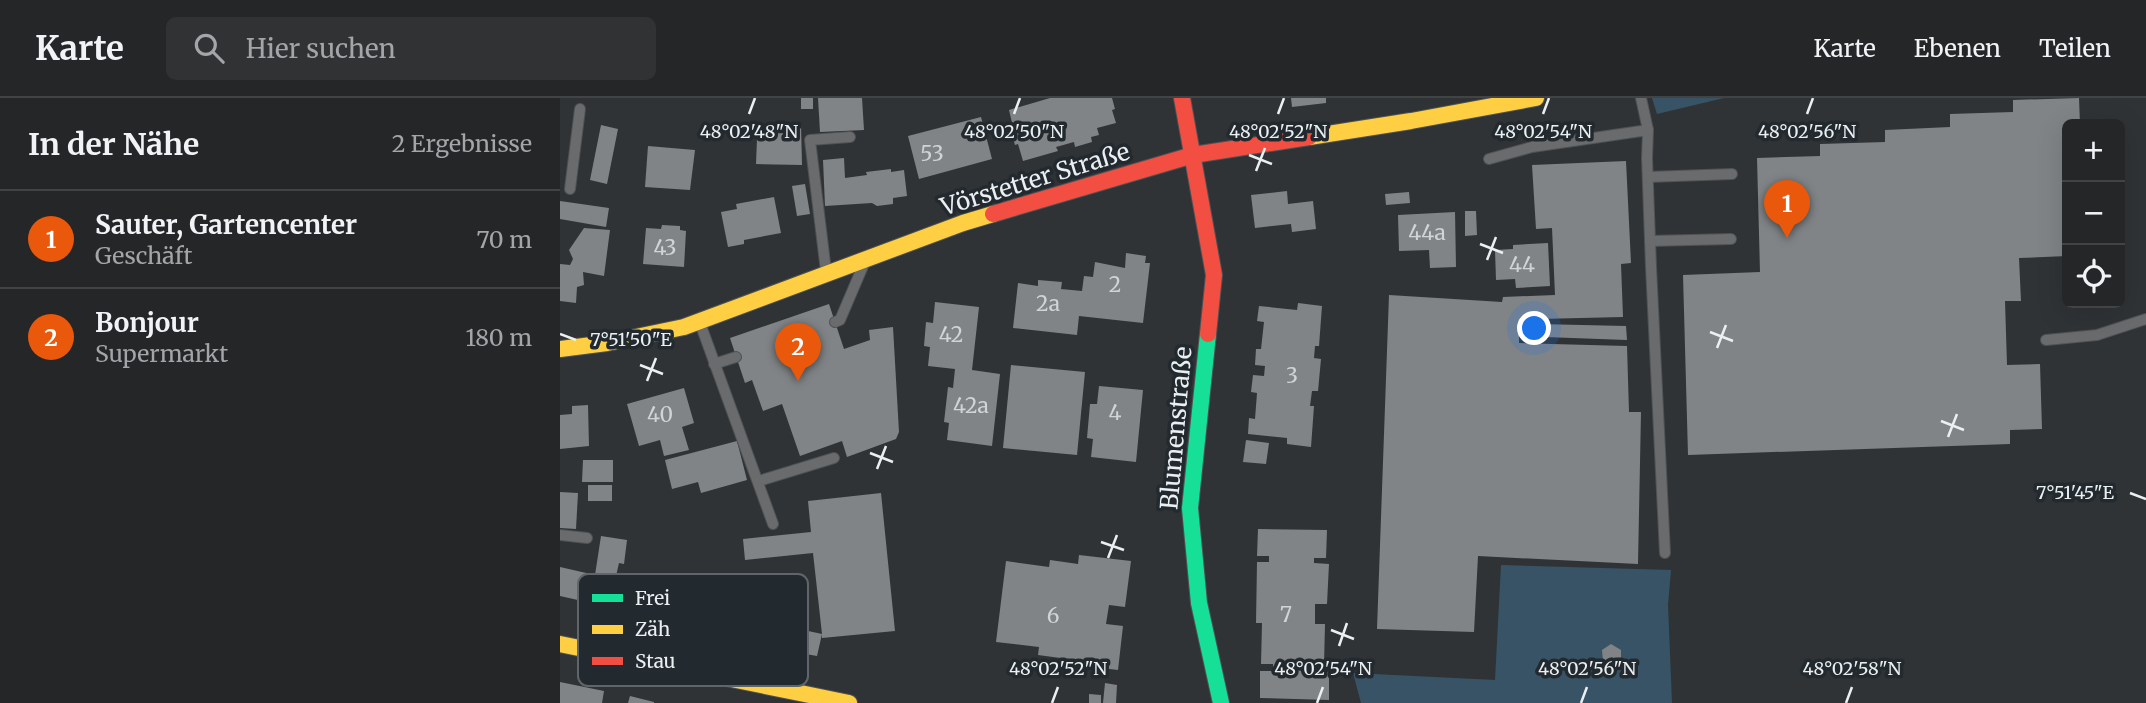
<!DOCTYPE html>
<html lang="de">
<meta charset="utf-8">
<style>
:root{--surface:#242628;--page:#303234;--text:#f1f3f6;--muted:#a3a5a8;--line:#414345;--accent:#ea580c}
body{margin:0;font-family:Merriweather,serif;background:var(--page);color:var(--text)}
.controls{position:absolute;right:21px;top:21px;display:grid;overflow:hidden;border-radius:10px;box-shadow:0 7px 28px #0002}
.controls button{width:63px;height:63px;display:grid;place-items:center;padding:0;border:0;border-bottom:2px solid var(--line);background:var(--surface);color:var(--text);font:35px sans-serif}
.you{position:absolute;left:975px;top:231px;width:24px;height:24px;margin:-18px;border:5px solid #fff;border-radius:50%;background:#1a73e8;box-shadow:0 0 0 10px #1a73e833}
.badge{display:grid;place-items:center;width:46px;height:46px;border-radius:50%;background:var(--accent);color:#fff;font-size:23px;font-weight:700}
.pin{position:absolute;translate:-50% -58px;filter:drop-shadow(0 2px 4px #0008)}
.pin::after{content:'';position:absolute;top:37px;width:24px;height:21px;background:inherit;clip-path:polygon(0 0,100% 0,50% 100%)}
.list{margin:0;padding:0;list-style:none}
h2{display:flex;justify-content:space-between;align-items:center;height:91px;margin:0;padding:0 28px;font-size:30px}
h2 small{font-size:23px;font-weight:400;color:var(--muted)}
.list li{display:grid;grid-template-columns:46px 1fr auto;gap:21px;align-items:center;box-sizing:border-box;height:98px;padding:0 28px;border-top:2px solid var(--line)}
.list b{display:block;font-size:26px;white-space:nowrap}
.list p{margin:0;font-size:23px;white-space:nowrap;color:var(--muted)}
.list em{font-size:23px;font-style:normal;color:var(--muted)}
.icon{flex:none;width:38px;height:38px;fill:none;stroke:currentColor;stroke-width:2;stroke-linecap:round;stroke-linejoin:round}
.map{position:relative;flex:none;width:1586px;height:605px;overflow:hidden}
header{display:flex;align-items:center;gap:42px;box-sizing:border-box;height:98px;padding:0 35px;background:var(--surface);border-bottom:2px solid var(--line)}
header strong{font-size:33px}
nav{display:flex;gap:38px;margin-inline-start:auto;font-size:24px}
.search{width:490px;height:63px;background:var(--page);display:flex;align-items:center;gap:18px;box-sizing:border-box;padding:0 24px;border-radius:10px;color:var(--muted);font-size:26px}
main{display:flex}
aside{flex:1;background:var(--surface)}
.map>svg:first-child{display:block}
</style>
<header>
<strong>Karte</strong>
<div class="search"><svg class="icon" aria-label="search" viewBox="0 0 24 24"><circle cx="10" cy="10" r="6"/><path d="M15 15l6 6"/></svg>Hier suchen</div>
<nav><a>Karte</a><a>Ebenen</a><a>Teilen</a></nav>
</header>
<main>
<aside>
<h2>In der Nähe<small>2 Ergebnisse</small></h2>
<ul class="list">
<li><span class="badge">1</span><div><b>Sauter, Gartencenter</b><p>Geschäft</p></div><em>70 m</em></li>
<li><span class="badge">2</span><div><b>Bonjour</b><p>Supermarkt</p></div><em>180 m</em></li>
</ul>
</aside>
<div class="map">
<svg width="1586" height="605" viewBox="0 0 1586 605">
<rect width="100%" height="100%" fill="#303336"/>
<!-- green -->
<g fill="#385366">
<polygon points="1092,0 1164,0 1097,16"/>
<polygon points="941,467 1111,472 1108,507 1112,605 801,605 793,575 935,582"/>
</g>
<!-- building -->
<g fill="#818486">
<rect x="241" y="0" width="12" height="11"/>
<polygon points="258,0 302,0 304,32 260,34"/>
<polygon points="490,0 552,0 555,11 552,12 556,25 537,30 539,37 531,39 532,44 515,49 514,44 496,49 498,53 463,63 458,46 455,47 450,30 453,29 449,12"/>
<polygon points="731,0 766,0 766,5 732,9"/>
<polygon points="1519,0 1520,26 1507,26 1507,158 1459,160 1461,203 1445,203 1447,267 1480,266 1482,331 1450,332 1450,346 1128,357 1123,177 1200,174 1197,60 1260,58 1260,46 1325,44 1325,32 1390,29 1390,16 1453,14 1453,2"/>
<polygon points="421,19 432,61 359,81 348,38"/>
<polygon points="215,24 241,26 242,67 196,66 197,41 215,42"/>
<polygon points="41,27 58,31 47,86 30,82"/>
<polygon points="88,48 135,52 130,92 85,89"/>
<polygon points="284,60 285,80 307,77 306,74 331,71 331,74 344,72 347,98 333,100 333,106 317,108 312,105 265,108 263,62"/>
<polygon points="1066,63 1071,165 1061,166 1063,219 979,221 978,226 1066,228 1067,242 959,238 959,245 1067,248 1069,314 1081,314 1078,466 918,458 914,534 817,531 829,197 942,204 943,199 995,197 992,130 976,131 972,67"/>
<polygon points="245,86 250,116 237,118 232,88"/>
<polygon points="727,93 728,106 753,103 756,131 732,134 731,126 695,130 691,97"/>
<polygon points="849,94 850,105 826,107 825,96"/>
<polygon points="214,99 221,135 184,142 184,146 168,149 161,114 177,111 176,106"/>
<polygon points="0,103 49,110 46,129 0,121"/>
<polygon points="905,113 916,113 917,137 905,138"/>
<polygon points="895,114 896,169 870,170 869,152 839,153 838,117"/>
<polygon points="102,127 120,128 120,132 126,133 124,169 83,166 86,130 101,131"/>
<polygon points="24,130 50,132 44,178 23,174 24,187 17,189 16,205 0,203 0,166 10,167 13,161 9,152"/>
<polygon points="988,145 990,188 956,190 955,181 936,182 935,152 953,151 953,147"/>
<polygon points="566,155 586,158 585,165 590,165 583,225 519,218 517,237 453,230 458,185 478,188 478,182 502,184 501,191 522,193 524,178 533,179 535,164 565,170"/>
<polygon points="375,204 419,209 412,272 440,276 432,348 387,342 389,325 384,324 388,289 393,290 395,271 368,268 370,249 364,248 366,224 373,225"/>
<polygon points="738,205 762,208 759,248 755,248 754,260 761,261 758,293 752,293 750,308 754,308 751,349 727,346 727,340 688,336 689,320 695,321 697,295 691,294 693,277 704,278 705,268 695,267 696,251 701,251 704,224 697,223 699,208 737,212"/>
<polygon points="269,206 284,251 310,242 309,232 333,229 339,334 336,341 287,359 282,343 240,358 222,306 203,313 192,282 185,285 170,240"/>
<polygon points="451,267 525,274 517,357 443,350"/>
<polygon points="539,288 583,292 576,364 531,359 533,341 527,340 530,306 537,306"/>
<polygon points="124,290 134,325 122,329 129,352 104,358 100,342 79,348 67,306"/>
<polygon points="28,307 29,348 0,351 0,317 12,316 12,308"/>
<polygon points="686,342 709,345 706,366 683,364"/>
<polygon points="177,343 187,382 141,395 138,384 112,391 105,362"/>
<polygon points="23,362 53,362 53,384 22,384"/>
<rect x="28" y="387" width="24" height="16"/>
<polygon points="0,394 18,395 16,431 0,430"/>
<polygon points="321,395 335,533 262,540 262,536 257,558 234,554 239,531 262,536 253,455 185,462 183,441 251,434 248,403"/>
<polygon points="698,431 767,432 766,460 754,460 754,465 769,466 767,506 755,506 755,526 765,526 764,568 757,568 757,574 769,574 769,602 700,600 700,573 713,573 713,566 701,566 702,525 696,525 697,464 709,464 709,458 697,458"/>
<polygon points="41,438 67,442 64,466 59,465 49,509 0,498 0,469 35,477"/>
<polygon points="519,457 571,463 565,509 549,507 546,526 563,528 558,572 507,566 508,561 478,557 479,549 436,544 446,463 489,469 490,462 518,466"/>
<polygon points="1051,546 1061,552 1061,562 1052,568 1043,563 1042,552"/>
<polygon points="0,584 44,593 42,605 0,605"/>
<polygon points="545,585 557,587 556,605 543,605"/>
<polygon points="529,596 541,597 541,605 529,605"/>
<polygon points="70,598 94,604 94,605 68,605"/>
</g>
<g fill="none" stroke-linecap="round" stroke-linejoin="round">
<defs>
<g id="lane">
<polyline points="1088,32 1087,60 1091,169 1105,455"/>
<polyline points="929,61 972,49 1088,32 1081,0"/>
<polyline points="1088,79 1172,76"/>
<polyline points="10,91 20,11"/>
<polyline points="1090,143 1171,141"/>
<polyline points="266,173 250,42 290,39"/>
<polyline points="275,224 280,222 303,168"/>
<polyline points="140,225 213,426"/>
<polyline points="1486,242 1537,237 1586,221"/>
<polyline points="154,266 176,259"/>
<polyline points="199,383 274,360"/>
<polyline points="0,437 27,440"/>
</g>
<polyline id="fast" points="648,236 630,410 639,505 661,605"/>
<g id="slow">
<polyline points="749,39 851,23 976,0"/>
<polyline points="0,251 47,245 124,229 403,125 433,116"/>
<polyline points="0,546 289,605"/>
</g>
<g id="jam">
<polyline points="622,0 654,177 648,236"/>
<polyline points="433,116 633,57 749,39"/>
</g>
</defs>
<!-- lane casing -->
<use href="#lane" stroke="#4f5254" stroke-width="12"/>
<!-- fast casing -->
<use href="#fast" stroke="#4f5254" stroke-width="18"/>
<!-- slow casing -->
<use href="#slow" stroke="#4f5254" stroke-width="18"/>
<!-- jam casing -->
<use href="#jam" stroke="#4f5254" stroke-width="18"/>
<!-- lane -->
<use href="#lane" stroke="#696b6d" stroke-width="10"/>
<!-- fast -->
<use href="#fast" stroke="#16e098" stroke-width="16"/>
<!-- slow -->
<use href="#slow" stroke="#ffcf43" stroke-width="16"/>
<!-- jam -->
<use href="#jam" stroke="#f24e42" stroke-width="16"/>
</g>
<!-- ticks -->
<path fill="none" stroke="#eaeff2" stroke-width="2.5" d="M189 16 195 0M454 16 460 0M718 16 724 0M983 16 989 0M1247 16 1253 0M689 57 712 66M696 73 705 50M920 146 943 155M927 162 936 139M1150 234 1173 243M0 236 16 242M1157 250 1166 227M80 267 103 276M87 283 96 260M1381 323 1404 332M1388 339 1397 316M310 355 333 364M317 371 326 348M1570 395 1586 401M541 444 564 452M548 460 557 437M771 532 794 541M779 548 787 525M492 605 498 589M757 605 763 589M1021 605 1027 589M1286 605 1292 589"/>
<g text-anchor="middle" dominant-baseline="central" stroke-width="7" stroke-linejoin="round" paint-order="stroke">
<!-- number labels -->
<g font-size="21" fill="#d0d4d7">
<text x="372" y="55">53</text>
<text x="867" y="134">44a</text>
<text x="105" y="149">43</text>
<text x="962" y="166">44</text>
<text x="555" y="186">2</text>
<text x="488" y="205">2a</text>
<text x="391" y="236">42</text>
<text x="732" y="277">3</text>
<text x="411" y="307">42a</text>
<text x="555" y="314">4</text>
<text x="100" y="316">40</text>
<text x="726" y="516">7</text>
<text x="493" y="517">6</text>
</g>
<!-- street labels -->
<g font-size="24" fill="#eaeff2" stroke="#232a2f">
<text transform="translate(475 81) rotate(-17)">Vörstetter Straße</text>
<text transform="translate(616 330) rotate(-85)">Blumenstraße</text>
</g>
</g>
<!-- legend -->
<rect x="18" y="476" width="230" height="112" rx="10" fill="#232a2f" stroke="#5f656a" stroke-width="2"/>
<rect x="32" y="496" width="31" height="8" fill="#16e098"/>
<rect x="32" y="527" width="31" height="9" fill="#ffcf43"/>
<rect x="32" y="559" width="31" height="8" fill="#f24e42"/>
<g font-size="19" fill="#eaeff2">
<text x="75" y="507">Frei</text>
<text x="75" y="538">Zäh</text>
<text x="75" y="570">Stau</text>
</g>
<g font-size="18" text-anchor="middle" fill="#eaeff2" stroke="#232a2f" stroke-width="7" stroke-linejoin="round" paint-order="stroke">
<text x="189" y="40">48°02'48"N</text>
<text x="454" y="40">48°02'50"N</text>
<text x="718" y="40">48°02'52"N</text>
<text x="983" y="40">48°02'54"N</text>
<text x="1247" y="40">48°02'56"N</text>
<text x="71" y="248">7°51'50"E</text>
<text x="1515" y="401">7°51'45"E</text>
<text x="498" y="577">48°02'52"N</text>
<text x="763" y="577">48°02'54"N</text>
<text x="1027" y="577">48°02'56"N</text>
<text x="1292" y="577">48°02'58"N</text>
</g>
</svg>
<div class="controls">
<button>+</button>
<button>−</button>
<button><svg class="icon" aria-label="locate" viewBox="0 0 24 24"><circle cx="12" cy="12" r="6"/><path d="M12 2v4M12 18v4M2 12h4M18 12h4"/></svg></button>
</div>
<div class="you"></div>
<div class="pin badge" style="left:1227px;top:140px">1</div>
<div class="pin badge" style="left:238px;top:283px">2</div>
</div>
</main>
